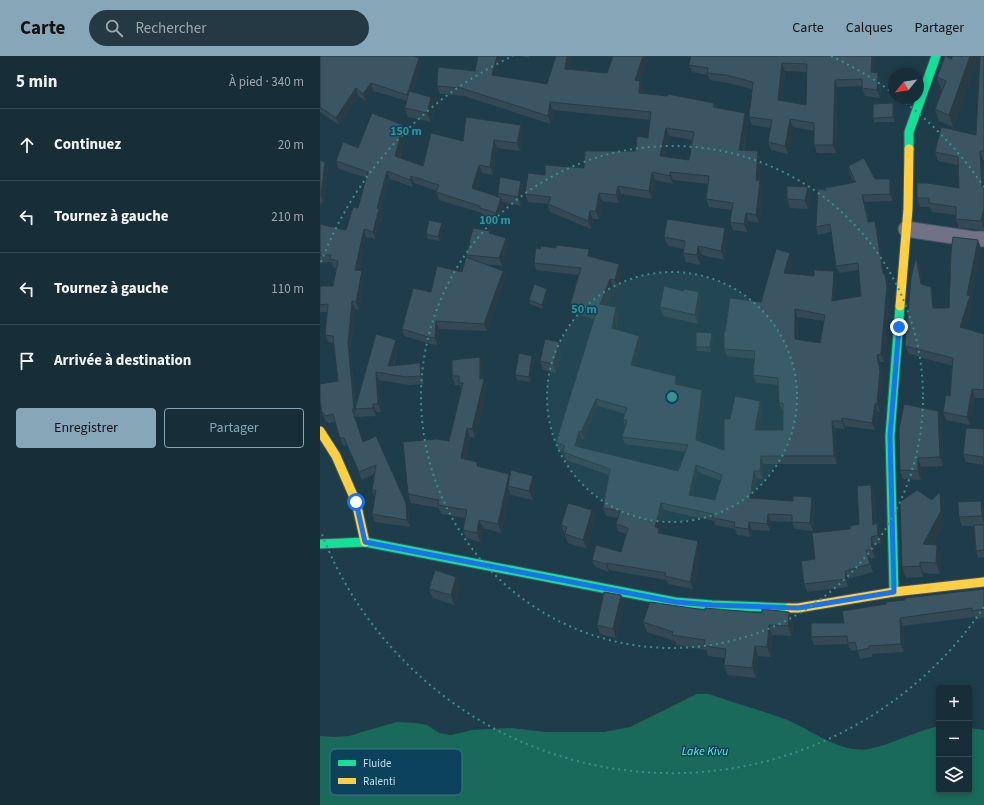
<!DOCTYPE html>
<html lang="fr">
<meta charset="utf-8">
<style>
:root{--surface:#172d38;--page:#243943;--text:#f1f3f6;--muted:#9ea8ae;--line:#364953;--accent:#87a6b8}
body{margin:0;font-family:"Source Sans 3",sans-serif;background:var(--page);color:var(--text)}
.controls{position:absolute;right:12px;bottom:12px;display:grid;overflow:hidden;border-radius:4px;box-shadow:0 2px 6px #0003}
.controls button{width:36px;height:36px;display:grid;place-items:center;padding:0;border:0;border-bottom:1px solid var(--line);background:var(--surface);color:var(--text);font:20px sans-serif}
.compass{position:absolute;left:568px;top:12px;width:36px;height:36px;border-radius:50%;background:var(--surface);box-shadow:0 2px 6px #0003;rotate:240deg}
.stop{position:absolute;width:12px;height:12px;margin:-9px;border:3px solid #1a73e8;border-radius:50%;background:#fff}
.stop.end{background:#1a73e8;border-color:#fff;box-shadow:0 1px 4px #0008}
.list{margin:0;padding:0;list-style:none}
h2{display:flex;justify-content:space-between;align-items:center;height:52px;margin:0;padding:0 16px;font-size:17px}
h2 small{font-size:13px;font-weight:400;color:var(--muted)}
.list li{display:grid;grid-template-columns:26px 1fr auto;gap:12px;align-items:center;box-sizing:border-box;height:72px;padding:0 16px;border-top:1px solid var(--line)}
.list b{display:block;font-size:15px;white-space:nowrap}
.list em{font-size:13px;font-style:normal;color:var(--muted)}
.actions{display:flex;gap:8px;padding:12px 16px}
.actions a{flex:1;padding:9px 0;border:1px solid var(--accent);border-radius:4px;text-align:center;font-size:14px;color:var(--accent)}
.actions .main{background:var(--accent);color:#111}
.icon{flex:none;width:22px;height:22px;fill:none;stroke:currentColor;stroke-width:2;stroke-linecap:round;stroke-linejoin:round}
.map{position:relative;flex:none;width:664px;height:749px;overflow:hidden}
header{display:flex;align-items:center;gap:24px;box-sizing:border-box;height:56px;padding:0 20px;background:var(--accent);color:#111}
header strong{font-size:19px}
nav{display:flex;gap:22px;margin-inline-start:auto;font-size:14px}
.search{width:280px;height:36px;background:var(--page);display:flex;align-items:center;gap:10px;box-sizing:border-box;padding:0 14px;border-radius:22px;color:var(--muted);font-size:15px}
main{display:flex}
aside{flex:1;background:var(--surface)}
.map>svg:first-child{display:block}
</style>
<header>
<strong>Carte</strong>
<div class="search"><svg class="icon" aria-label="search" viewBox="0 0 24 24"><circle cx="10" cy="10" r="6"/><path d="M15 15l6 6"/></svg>Rechercher</div>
<nav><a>Carte</a><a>Calques</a><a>Partager</a></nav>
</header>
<main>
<aside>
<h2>5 min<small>À pied · 340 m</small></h2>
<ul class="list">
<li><svg class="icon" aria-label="ahead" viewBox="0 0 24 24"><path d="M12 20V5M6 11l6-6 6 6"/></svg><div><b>Continuez</b></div><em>20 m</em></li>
<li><svg class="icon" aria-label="left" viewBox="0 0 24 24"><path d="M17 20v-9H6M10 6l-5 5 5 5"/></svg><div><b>Tournez à gauche</b></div><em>210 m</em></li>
<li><svg class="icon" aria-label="left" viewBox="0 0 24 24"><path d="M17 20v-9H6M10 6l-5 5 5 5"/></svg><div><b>Tournez à gauche</b></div><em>110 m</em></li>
<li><svg class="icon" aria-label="arrive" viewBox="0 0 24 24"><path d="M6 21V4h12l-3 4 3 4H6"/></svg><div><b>Arrivée à destination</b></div></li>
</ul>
<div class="actions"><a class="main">Enregistrer</a><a>Partager</a></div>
</aside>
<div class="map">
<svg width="664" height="749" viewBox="0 0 664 749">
<rect width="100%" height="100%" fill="#1f3c4a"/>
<!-- water -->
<path fill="#196a5a" d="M377 638H389C413 647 438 653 462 662 490 672 519 698 549 693 574 688 595 675 619 670V734H649V672L664 674V749H0V680L14 681 29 680 76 666 96 667 107 669 119 677 131 679 152 674 192 672 226 676H284L310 671Z"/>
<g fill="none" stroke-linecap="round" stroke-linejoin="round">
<defs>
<polyline id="street" points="586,173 653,183 664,183"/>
<g id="fast">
<polyline points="589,93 589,76 616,0"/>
<polyline points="0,488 45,486 355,546 392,549 469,552"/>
<polyline points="574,536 570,380 580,250"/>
</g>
<g id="slow">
<polyline points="580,250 588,153 589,93"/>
<polyline points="0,375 16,400 36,446 45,486"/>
<polyline points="469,552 478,552 574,536 664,526"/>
</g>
</defs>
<!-- street casing -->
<use href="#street" stroke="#3f5865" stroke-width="17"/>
<!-- fast casing -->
<use href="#fast" stroke="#3f5865" stroke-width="11"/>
<!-- slow casing -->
<use href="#slow" stroke="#3f5865" stroke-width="11"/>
<!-- street -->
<use href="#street" stroke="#727286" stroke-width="15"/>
<!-- fast -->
<use href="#fast" stroke="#16e098" stroke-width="9"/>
<!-- slow -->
<use href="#slow" stroke="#ffcf43" stroke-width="9"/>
</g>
<!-- wall -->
<g fill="#334955" fill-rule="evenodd">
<polygon points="0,0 101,9 93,36 115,50 111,66 88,61 85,52 87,45 53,35 46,45 38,40 19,69 0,56"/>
<polygon points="201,0 209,0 209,2"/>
<path d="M235 0H252L249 13 287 17 328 2 320 25 323 33V38L394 47 396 52 425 57 428 65 424 94 441 103 439 124H440L443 132 439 167 428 165 427 176 413 174 410 166 412 154 389 151 386 143 388 128 353 124V128L335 124 332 143 301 138 299 147 282 145 279 163H273L271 173 230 156 228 148 208 146 205 138 225 119 264 112 316 95 328 82 330 64 233 54 231 68 144 40 120 38 117 30 155 15 177 20 227 28 235 2ZM349 80 372 84 369 104 345 101Z"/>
<path d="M555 0 554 17 561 25 560 42 545 40 542 32V30L517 31 516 97H497L494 89V75L473 71 468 98 451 94 448 86 451 72 432 69 429 61 432 33 408 27 390 24 388 19 372 16 369 9ZM465 15 487 16 486 49 462 45Z"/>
<polygon points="632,0 658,0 659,1 633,71 619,65 615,53 622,34 621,33 617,21 632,3"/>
<polygon points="664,0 664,104 663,104 664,121 664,174 639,172 636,163 636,159 612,156 610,151 600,151 597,142 639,132 638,109 618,105 615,96 656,79"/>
<polygon points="573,47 574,52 575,66 554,66 553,62"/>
<polygon points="83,69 86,77 80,102 103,110 143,85 203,76 200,95 177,92 173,119 162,117 157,134 179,141 178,137 204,134 201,150 182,146 184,149 178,165 163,159 162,157 119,144 116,136 117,135 94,127 93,131 70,123 60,157 62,161 55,183 46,181 39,214 44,222 39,254 35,253 30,294 36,349 56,278 78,292 74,310 100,307 103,315 104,328 89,329 59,324 61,356 56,356 56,360 38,361 37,358 37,361 35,361 43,386 88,455 90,471 55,466 52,458 55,441 52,434 54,418 42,424 27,389 24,390 22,387 15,366 9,367 5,364 2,356 18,325 14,287 8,286 5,279 7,256 0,256 0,230 13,230 16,212 13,211 11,206 0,207 0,168 26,174 38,152 47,122 19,113 16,105 38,92"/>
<polygon points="0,104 5,106 8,113 3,147 1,146 0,154"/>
<path d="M528 110 555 123 573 130V145L545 146 549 166 558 172 564 218H565L568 225 569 238 564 306H560L563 322 560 356 558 355 555 374 525 370V373L515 372 517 408H443V423L437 422 434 442 495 449 493 475 475 473 472 466 451 465 450 475 432 474 431 481 417 479 415 473 395 469 394 465 344 454 339 472 342 478 381 493 373 533 348 528 346 524 289 514V516L275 511 272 504 301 496 306 478 298 475 296 468 298 462 286 460 283 452 289 419 246 404 243 395 238 394 236 386 274 263 252 256 250 249 258 219 216 214 214 207 220 193 236 192 272 201 302 216 298 232 293 230 286 249 296 251 299 259 296 274 322 287 315 310 359 327 358 329 385 341 379 385 404 394 410 363 440 345 443 353 439 374H463V354H462L459 347 458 329 436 327 433 319 434 303 407 300 404 293 405 276 441 246 473 204 469 218 516 222 515 245 541 240 539 214 519 217 516 210 511 176 498 179 496 171 506 134 535 127 530 118ZM477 261 504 265 500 287 478 284ZM278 350 305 358 303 363 305 370 302 381 305 388 366 396 358 415 259 391 262 383H264ZM378 416 401 425 395 444 373 440Z"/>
<polygon points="488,131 492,140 488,153 470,152 467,143"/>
<polygon points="123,171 120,185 108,183 106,178"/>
<polygon points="405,172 408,181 404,204 382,199 380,209 366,206 363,197 363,193 348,190 344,181"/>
<polygon points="170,175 170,177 186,182 188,190 182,210 165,208 183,215 186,222 167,275 119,273 117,289 111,288 84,280 82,273 111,236 142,216 147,202 146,199 149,188 149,187"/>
<polygon points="661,192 651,243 653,248 646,272 664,278 664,342 655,342 650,369 626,364 623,356 630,340 633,310 589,298 585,290 596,201 599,209 602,229 611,231 614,239 615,252 629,252"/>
<polygon points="229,238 223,253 210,248 209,244"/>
<polygon points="382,245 378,268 343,260 340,251"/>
<polygon points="393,282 391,296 377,295 376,291"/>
<polygon points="242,295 236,317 223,314 220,305"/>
<polygon points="214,304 211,326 197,324 195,319"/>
<polygon points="163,310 163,323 167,332 155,382 150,381 146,403 159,411 216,429 213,444 191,439 190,436 181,477 163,472 160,486 146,482 143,474 145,462 121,458 119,452 91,447 88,438 129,385 141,333 140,329 135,329 132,320"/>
<polygon points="622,364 623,410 601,411 601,424 583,423 580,414"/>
<polygon points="664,373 664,409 646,406 643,398"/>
<polygon points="551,429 554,437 556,467 557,466 560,474 561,487 554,489 555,502 549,502 553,516 528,523 528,531 487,536 484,528 495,503 539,468"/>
<polygon points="620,436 624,446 624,466 613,488 617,489 621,499 620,518 603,517 603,521 586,522 582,511 612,444"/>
<polygon points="664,453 664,501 658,502 656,495 654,470 642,470 639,461"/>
<polygon points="272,454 276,463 267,493 248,487 241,469"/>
<polygon points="136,521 140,530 134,549 113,542 109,533"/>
<polygon points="664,533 664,562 655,563 655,561 583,570 584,596 552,598 552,601 540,603 537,594 531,595 528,588 494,589 491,581 524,567"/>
<polygon points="301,539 304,548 296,582 280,578 277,569"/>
<polygon points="385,554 442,557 469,556 473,566 472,580 452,579 451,601 438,600 436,622 408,619 404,609 405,602 388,600 386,594 356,589 355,585 327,576 323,566"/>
</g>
<!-- shaded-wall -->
<g fill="#293c45">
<polygon points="177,0 182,0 175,27 172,19"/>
<polygon points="247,0 252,0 248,21 245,13"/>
<polygon points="323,0 327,0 328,2 320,25 323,33 322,45 315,24"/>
<polygon points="552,0 555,0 554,24 551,16"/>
<polygon points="650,0 658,0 659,1 633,71 629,59"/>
<polygon points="99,2 101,9 90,46 87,39"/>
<polygon points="462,7 465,15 461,52 458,44"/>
<polygon points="558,17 561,25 560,42 557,34"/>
<polygon points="515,24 517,31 516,97 513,89"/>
<polygon points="51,27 53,35 46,45 43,38"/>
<polygon points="36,32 38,40 19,69 16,62"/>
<polygon points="111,41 115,50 111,66 107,57"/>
<polygon points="230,46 233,54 231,68 228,60"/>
<polygon points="573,47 574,52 575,66 573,61"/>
<polygon points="425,57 428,65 422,102 419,94"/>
<polygon points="470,63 473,71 468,98 465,90"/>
<polygon points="83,69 86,77 78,108 75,100"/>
<polygon points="201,69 203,76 200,95 197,87"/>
<polygon points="346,72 349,80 343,108 340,100"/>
<polygon points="174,84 177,92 173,119 170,111"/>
<polygon points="438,95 441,103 439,132 436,124"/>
<polygon points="660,95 663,104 664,138 662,131"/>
<polygon points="5,106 8,113 3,147 1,139"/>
<polygon points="159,109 162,117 155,140 152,132"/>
<polygon points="67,115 70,123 60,157 62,161 55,183 53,176 57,152"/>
<polygon points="332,116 335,124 332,143 329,135"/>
<polygon points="350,116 353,124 353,128 350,120"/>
<polygon points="91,120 94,127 93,131 90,124"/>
<polygon points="570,123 573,130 573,145 570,138"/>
<polygon points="440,124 443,132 439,167 436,159"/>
<polygon points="201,125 204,134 201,150 198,141"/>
<polygon points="298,130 301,138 299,147 296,139"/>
<polygon points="488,131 492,140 488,153 485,144"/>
<polygon points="279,137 282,145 279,163 276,155"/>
<polygon points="542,139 545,146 550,174 548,166"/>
<polygon points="181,142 184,149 178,165 176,157"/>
<polygon points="664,152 664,172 661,165"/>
<polygon points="270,155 273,163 271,173 268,165"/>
<polygon points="426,157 428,165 427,176 424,168"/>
<polygon points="555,165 558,172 565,226 563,218"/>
<polygon points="122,167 123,171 120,185 118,181"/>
<polygon points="405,172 408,181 404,204 401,195"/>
<polygon points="44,173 46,181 38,221 35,214"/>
<polygon points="186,182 188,190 182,210 179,202"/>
<polygon points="658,184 661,192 651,243 653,248 644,279 640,271"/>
<polygon points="378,190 382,199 380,209 377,199"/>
<polygon points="269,193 272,201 271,207 268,200"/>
<polygon points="470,197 473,204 467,225 464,217"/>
<polygon points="596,201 599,209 604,237 601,228"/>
<polygon points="299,208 302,216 298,232 295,224"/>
<polygon points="42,215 44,222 39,254 36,246"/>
<polygon points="183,215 186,222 167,275 164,268"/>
<polygon points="514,215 516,222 515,253 512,245"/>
<polygon points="565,218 568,225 569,238 564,306 561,298"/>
<polygon points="290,223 293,230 283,255 280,248"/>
<polygon points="611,231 614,239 616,261 613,252"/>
<polygon points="227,233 229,238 223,253 222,249"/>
<polygon points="379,236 382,245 378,268 375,259"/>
<polygon points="32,245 35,253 30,294 36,353 35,353 37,361 34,353 28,287"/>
<polygon points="296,251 299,259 294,280 292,272"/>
<polygon points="475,253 477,261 478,291 475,283"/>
<polygon points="116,265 119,273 117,289 115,282"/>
<polygon points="392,277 393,282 391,296 390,291"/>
<polygon points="319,280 322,287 314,317 311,309"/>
<polygon points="76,284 78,292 71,318 68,310"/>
<polygon points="239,286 242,295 236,317 233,308"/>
<polygon points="557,299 560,306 563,322 560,356 557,348"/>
<polygon points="212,300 214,304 211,326 209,321"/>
<polygon points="160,301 163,310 163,329 164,323 167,332 155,382 152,373 160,323"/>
<polygon points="100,307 103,315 104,328 101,320"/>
<polygon points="56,316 59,324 61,356 58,348"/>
<polygon points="356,320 359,327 357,335 355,328"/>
<polygon points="652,333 655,342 650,369 647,361"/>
<polygon points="382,334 385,341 378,391 376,384"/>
<polygon points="276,343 278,350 264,383 261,376"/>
<polygon points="440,345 443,353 438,382 435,374"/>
<polygon points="53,348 56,356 56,360 53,352"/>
<polygon points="555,348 558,355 555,374 552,367"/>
<polygon points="618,355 622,364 623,410 620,401"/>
<polygon points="522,362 525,370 525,373 522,365"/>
<polygon points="512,365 515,372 517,408 514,400"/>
<polygon points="147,372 150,381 144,411 141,402"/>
<polygon points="259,375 262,383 258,397 255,390"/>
<polygon points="441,400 443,408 443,423 440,415"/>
<polygon points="598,402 601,411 601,424 598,415"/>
<polygon points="376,409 378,416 372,446 369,439"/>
<polygon points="434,415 437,422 433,449 430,442"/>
<polygon points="189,418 192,427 188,430 190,436 181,477 178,468"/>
<polygon points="213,420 216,429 213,444 209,435"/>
<polygon points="551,429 554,437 556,477 553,469"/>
<polygon points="620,436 624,446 624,466 607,499 603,488"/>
<polygon points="492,441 495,449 493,475 490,467"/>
<polygon points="661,445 664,453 664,467 662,460"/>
<polygon points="86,447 88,455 90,471 87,464"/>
<polygon points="341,447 344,454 339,473 342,480 341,485 335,471"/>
<polygon points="272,454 276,463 267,493 263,484"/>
<polygon points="448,458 451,465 450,475 447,468"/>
<polygon points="159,464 163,472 160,486 157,477"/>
<polygon points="429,466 432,474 431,481 428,473"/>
<polygon points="557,466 560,474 561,487 558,479"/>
<polygon points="551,481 554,489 555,502 552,494"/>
<polygon points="378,485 381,493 373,533 370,526"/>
<polygon points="617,489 621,499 620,518 616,507"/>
<polygon points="546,494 549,502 553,516 550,508"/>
<polygon points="600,506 603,517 603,521 600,510"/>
<polygon points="287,507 289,514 289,516 286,508"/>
<polygon points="525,515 528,523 528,531 526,523"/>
<polygon points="136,521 140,530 134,549 131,539"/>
<polygon points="301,539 304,548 296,582 293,573"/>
<polygon points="469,556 473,566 472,580 468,570"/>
<polygon points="580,562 583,570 584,596 581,588"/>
<polygon points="449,569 452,579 451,601 447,591"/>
<polygon points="435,590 438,600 436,622 432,612"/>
</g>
<!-- building -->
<g fill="#3b5563" stroke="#293c45" fill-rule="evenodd">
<polygon points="0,0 94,0 99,2 87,39 51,27 43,38 36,32 16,62 0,51"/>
<path d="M158 0H177L172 19 227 28 236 0H247L245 13 287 17 293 0H323L315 24 320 25 319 37 348 40V38L394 47 393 51 425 57 419 94 438 95 436 124H440L436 159 426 157 424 168 410 166 413 147 386 143 389 120 350 116V120L332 116 329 135 298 130 296 139 279 137 276 155H270L268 165 228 148 231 141 205 138 208 117 225 119V109L264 112 265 95H316L317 80 328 82 331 56 230 46 228 60 141 32 117 30 118 11 155 15ZM346 72 374 76 369 104 340 100Z"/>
<path d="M371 0H552L551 16 558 17 557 34 542 32V23L515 24 513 89H494V67L470 63 465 90 448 86 452 64 429 61 433 26 406 19 387 17 388 12 369 9ZM462 7 487 8 486 49 458 44Z"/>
<polygon points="625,0 632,3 632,0 650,0 629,59 615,53 626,25 617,21"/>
<polygon points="660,0 664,0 664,95 660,95 662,131 664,131 664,152 661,165 636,163 636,151 609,147 609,142 597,142 597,127 607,127 639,132 638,101 615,96 621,71 656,79"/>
<polygon points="89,35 111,41 107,57 85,52"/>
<polygon points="573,47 573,61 553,62 553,48"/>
<polygon points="52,57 83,69 75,100 103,110 111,77 143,85 146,61 201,69 197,87 174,84 170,111 159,109 152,132 181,142 176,157 160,152 160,150 116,136 119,129 91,120 90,124 67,115 57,152 59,153 53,176 44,173 35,214 42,215 36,246 32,245 28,287 34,353 32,353 43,386 56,380 86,447 87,464 52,458 56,434 52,434 56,409 39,416 24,382 21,382 19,380 13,358 6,360 2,356 0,344 0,328 18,325 13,280 5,279 8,248 0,249 0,230 13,230 18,205 10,203 11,199 0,199 0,168 26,174 33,151 38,152 48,116 16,105 23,86 38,92"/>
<path d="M544 102 555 123H570V138L542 139 548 166 555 165 563 218H565L567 230 561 298 557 299 560 315 557 348H555L552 367 522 362V365H512L514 400H441L440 415H434L430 442 473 445V440L492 441 490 467 472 466V459L448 458 447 468 429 466 428 473 414 471 415 466 393 462V458L341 447 335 471 339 472 338 477 378 485 370 526 345 520 346 517 287 507 286 508 272 504 276 489 301 496 308 472 296 468 300 455 283 452 290 413 243 396 245 390 236 386 276 257 250 249 261 212 214 207 216 192 220 193 221 190 236 192V189L269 193 268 200 299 208 295 224 290 223 280 248 296 251 292 272 319 280 311 309 356 320 355 328 382 334 376 384 404 394V363H410L415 340 440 345 435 374H463V347H459L458 322 433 319 435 295 404 293V275L405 276 410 242 441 246 456 193 470 197 464 217 494 220V214L514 215 512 245 541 240 538 207 516 210 510 168 496 171 498 133 506 134 505 132 536 126 528 110ZM475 253 505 259 500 287 475 283ZM276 343 307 352 303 363 307 365 302 381 368 389 358 415 255 390 259 375 261 376ZM376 409 402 419 395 444 369 439Z"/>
<polygon points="0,104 5,106 1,139 0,139"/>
<polygon points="180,121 201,125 198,141 178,137"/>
<polygon points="467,130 488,131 485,144 467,143"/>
<polygon points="347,163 405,172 401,195 378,190 377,199 363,197 365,185 344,181"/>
<polygon points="109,164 122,167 118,181 106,178"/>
<polygon points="153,172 170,175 169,177 186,182 179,202 146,199 150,187 149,187"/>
<polygon points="633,181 658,184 647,239 650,240 640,271 664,278 664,334 652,333 647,361 623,356 626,339 630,340 633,302 585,290 591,222 596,201 601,228 611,231 613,252 629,252 631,195"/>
<polygon points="146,201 183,215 164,268 116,265 115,282 108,281 82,273 93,232 111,236 117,210 142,216"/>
<polygon points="214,228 227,233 222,249 209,244"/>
<polygon points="344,230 363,235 364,233 379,236 375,259 340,251"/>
<polygon points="376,276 392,277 390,291 376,291"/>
<polygon points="56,278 76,284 68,310 100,307 101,320 86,321 56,316 58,348 53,348 53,352 35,353"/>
<polygon points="225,283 239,286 233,308 220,305"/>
<polygon points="199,297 212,300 209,321 195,319"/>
<polygon points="160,301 160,323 164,323 152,373 147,372 141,402 157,406 157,410 189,418 178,468 159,464 157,477 143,474 147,454 118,449 119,444 88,438 83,386 116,383 129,385 143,327 139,327 139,320 132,320 132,304"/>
<polygon points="584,348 618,355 620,401 598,402 598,415 580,414 579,374"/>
<polygon points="646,372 664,373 664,415 663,401 643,398"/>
<polygon points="191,414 213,420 209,435 188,430"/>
<polygon points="551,429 553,469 557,466 558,479 551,481 552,494 546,494 550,508 525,515 526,523 484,528 481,505 495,503 492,477 530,473 530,470 539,468 537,430"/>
<polygon points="597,434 612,444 620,436 621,455 603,488 617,489 616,507 600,506 600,510 582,511 580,446"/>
<polygon points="661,445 662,460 639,461 638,446"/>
<polygon points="248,447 272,454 263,484 245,478 247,471 241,469"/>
<polygon points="654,469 664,469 664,494 656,495"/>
<polygon points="115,514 136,521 131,539 109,533"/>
<polygon points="664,533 664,553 652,555 652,552 580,562 581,588 549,590 549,592 537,595 535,586 528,587 527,580 491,581 491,567 524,567 522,555 566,548 566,546 585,544 585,542"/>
<polygon points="284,536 301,539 293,573 277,569"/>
<polygon points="330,546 385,554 385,552 442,557 442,553 469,556 468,570 449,569 447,591 435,590 432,612 404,609 406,593 384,590 385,584 352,579 353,576 323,566"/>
</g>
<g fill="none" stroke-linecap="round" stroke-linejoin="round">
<!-- route -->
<polyline stroke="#1a73e8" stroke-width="5" points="36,446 45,486 355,546 392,549 478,552 574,536 570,380 579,271"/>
</g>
<!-- distance rings -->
<circle cx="352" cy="341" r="125" fill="#3b908f" fill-opacity=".12"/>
<g fill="none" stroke="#3b908f" stroke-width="2" stroke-dasharray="2 4">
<circle cx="352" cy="341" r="125"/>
<circle cx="352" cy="341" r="251"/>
<path d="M664 551A376 376 0 0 1 1 476M1 206A376 376 0 0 1 193 0M511 0A376 376 0 0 1 573 37M581 43A376 376 0 0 1 664 131"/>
</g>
<g text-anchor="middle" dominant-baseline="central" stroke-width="3" stroke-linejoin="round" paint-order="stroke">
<!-- water labels -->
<g font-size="12" font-style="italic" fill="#5cf0cf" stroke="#0d425c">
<text x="385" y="695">Lake Kivu</text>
</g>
</g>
<!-- legend -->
<rect x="10" y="693" width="132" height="46" rx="6" fill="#0d425c" stroke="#427189" stroke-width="1"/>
<rect x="18" y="704" width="18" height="6" fill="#16e098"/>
<rect x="18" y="722" width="18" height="6" fill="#ffcf43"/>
<g font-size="11" fill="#bfdff3">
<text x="43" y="711">Fluide</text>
<text x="43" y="729">Ralenti</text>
</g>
<circle cx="352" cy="341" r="6" fill="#3b908f" stroke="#0d425c" stroke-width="2"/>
<g font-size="12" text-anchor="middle" font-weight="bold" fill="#3b908f" stroke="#0d425c" stroke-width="3" stroke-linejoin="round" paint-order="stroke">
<text x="86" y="79">150 m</text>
<text x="175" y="168">100 m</text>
<text x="264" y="257">50 m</text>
</g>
</svg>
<div class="controls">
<button>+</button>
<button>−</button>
<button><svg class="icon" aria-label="layers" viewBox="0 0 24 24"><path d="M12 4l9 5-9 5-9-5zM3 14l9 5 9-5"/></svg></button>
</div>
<svg class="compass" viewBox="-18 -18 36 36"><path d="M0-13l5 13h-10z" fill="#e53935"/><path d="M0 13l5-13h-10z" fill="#9ea8ae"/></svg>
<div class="stop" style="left:36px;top:446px"></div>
<div class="stop end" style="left:579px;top:271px"></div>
</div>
</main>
